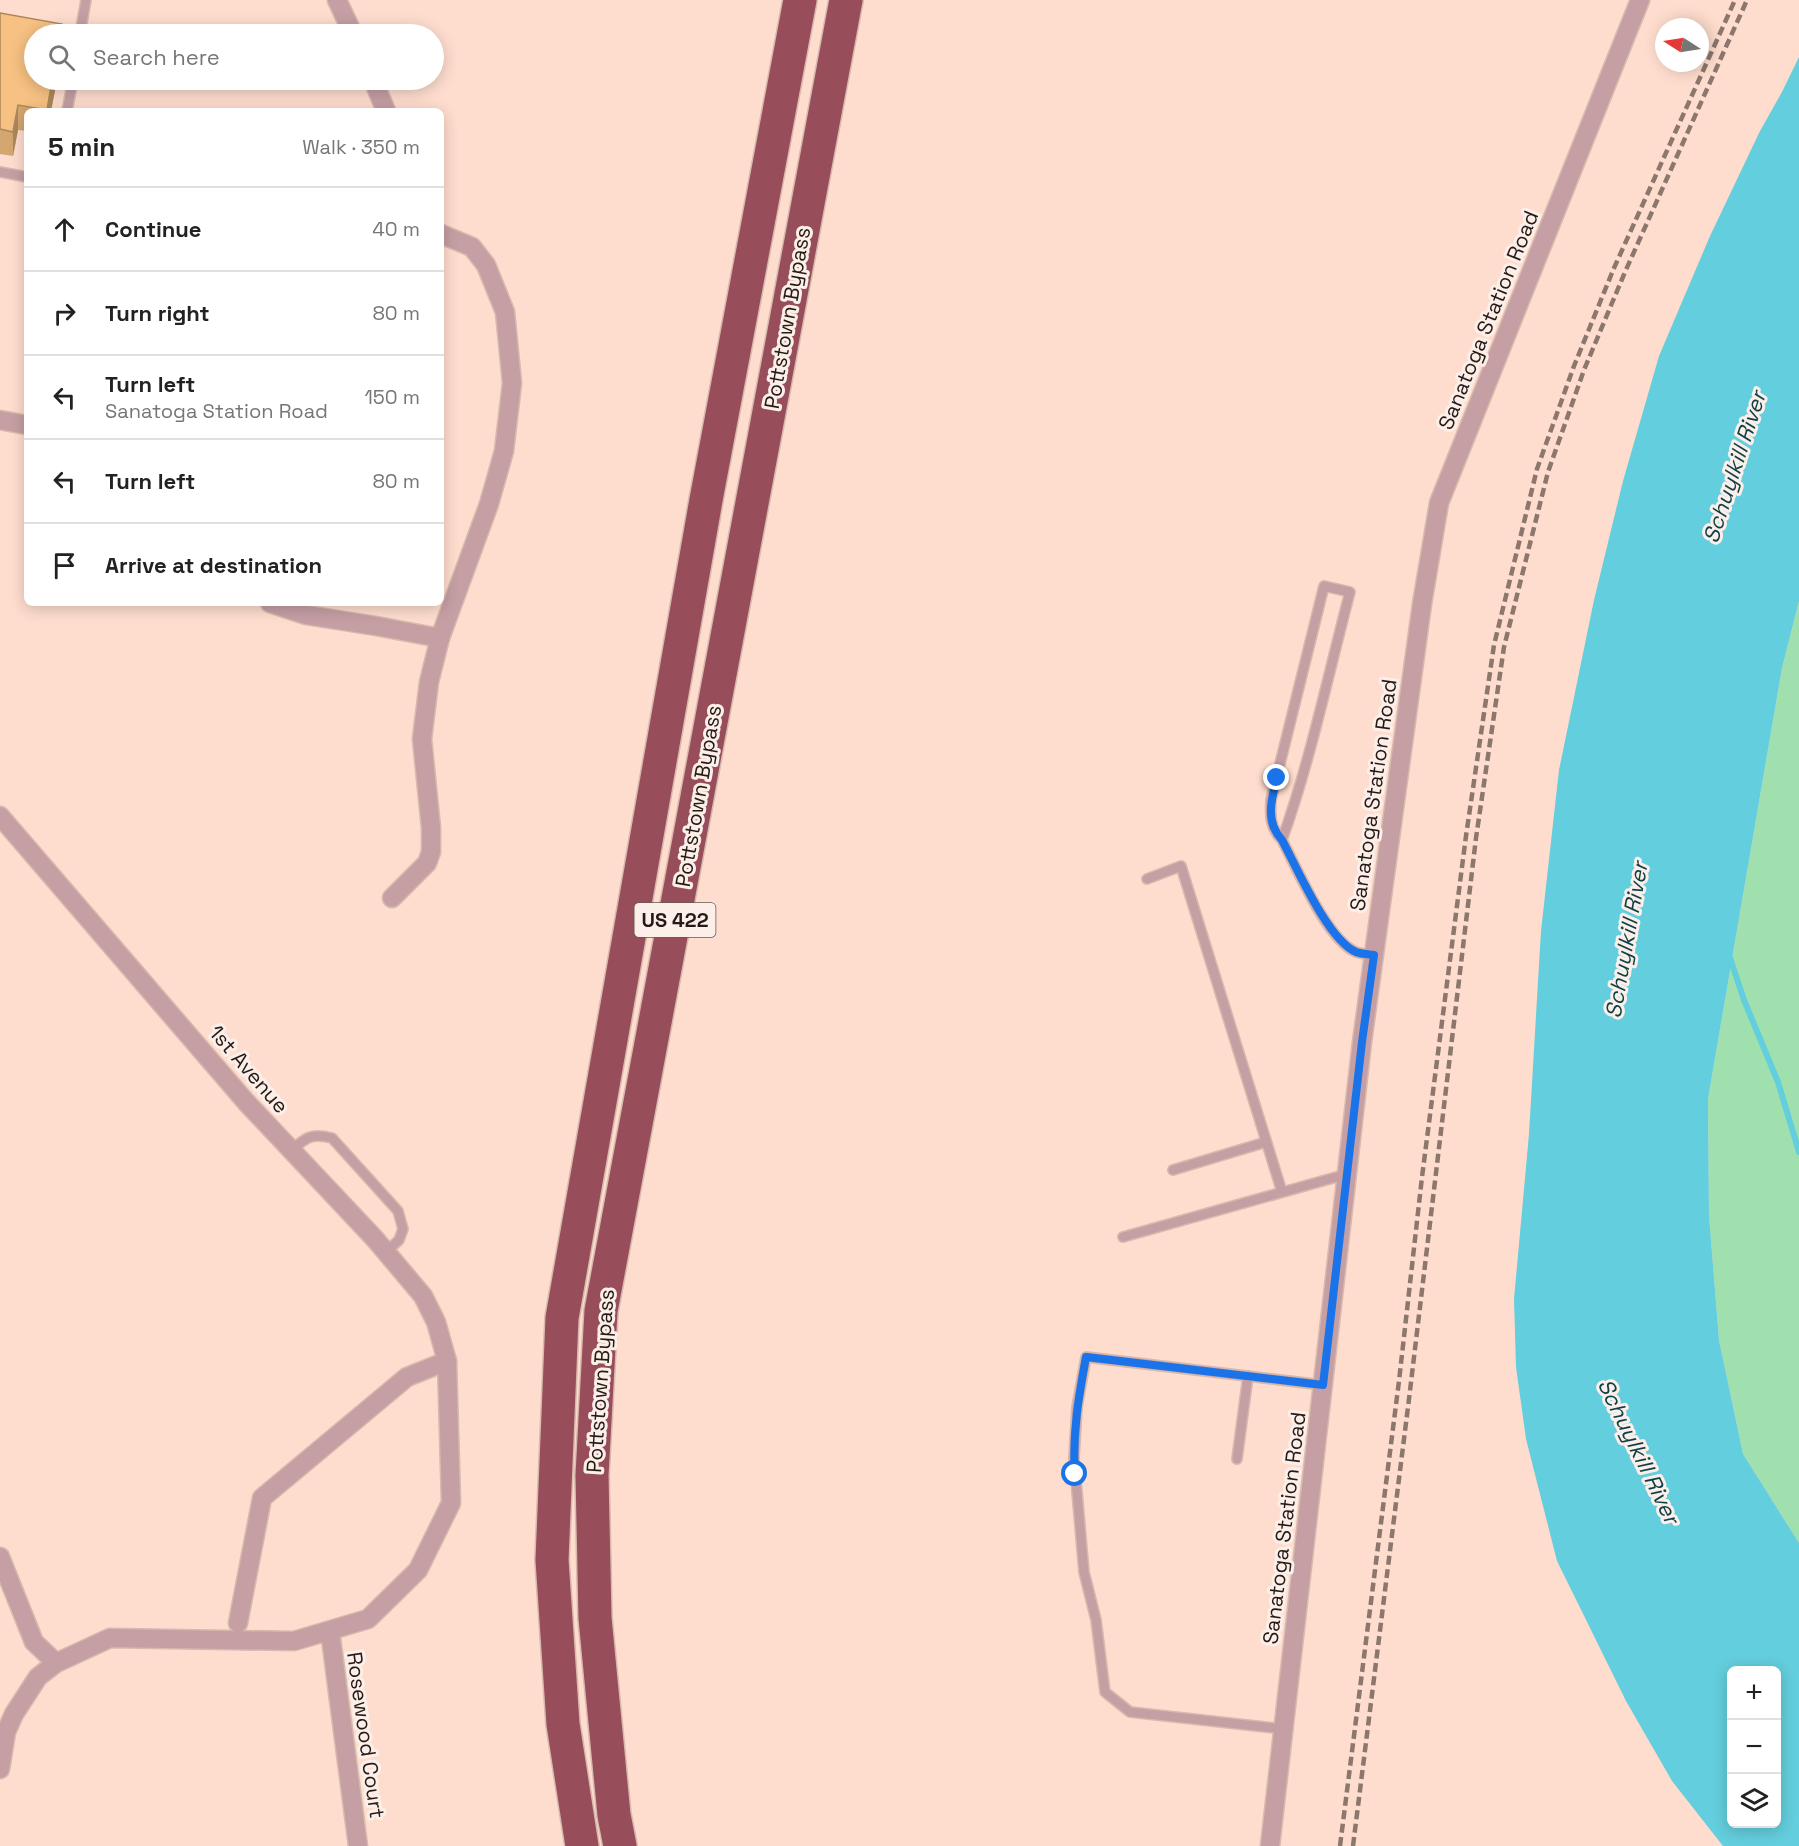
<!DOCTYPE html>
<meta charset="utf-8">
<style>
:root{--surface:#fff;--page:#f6f6f6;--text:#222;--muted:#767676;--line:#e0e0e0}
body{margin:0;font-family:"Space Grotesk",sans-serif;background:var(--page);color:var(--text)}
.controls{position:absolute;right:18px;bottom:18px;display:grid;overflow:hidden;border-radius:9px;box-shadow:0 3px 15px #0003}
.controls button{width:54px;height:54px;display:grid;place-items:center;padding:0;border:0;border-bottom:2px solid var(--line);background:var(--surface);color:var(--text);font:30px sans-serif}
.compass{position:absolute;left:1655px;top:18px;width:54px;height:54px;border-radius:50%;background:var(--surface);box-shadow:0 3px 15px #0003;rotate:282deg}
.stop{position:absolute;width:18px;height:18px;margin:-14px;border:4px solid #1a73e8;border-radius:50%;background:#fff}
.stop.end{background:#1a73e8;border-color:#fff;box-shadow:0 2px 6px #0008}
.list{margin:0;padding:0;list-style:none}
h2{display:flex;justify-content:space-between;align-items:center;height:78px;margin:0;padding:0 24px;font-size:26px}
h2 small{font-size:20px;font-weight:400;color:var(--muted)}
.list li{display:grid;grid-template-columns:39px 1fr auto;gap:18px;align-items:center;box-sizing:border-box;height:84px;padding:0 24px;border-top:2px solid var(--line)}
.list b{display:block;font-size:22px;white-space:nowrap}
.list p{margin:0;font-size:20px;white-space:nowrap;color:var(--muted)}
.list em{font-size:20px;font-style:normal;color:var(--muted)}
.icon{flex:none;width:33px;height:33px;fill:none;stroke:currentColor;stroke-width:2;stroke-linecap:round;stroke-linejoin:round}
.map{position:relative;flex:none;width:1799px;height:1846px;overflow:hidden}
.search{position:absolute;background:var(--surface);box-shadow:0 3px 15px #0003;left:24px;top:24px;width:420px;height:66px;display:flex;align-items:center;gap:15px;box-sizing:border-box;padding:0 21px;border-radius:33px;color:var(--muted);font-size:22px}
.panel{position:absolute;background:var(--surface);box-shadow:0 3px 15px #0003;left:24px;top:108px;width:420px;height:498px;border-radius:9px}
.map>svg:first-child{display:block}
</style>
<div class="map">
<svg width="1799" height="1846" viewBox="0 0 1799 1846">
<rect width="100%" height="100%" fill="#feddce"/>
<!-- green -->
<polygon fill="#a0dfae" points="1799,601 1799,1543 1743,1454 1719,1340 1709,1215 1708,1099 1782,668"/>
<!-- water -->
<path fill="#63cedd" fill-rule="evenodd" d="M1799 57V601L1782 668 1708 1099 1709 1215 1719 1340 1743 1454 1799 1543V1846H1723L1672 1781 1626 1701 1557 1561 1526 1439 1516 1367 1514 1299 1529 1134 1541 931 1559 770 1594 600 1623 481 1659 356 1710 236 1760 131 1782 92ZM1732 1670H1776V1824H1732Z"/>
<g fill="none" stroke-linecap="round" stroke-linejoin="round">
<!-- stream -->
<polyline stroke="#63cedd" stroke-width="6" points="1729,955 1744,1000 1778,1082 1799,1152"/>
<defs>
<g id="service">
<polyline points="80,34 86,0"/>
<polyline points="67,111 73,80"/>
<polyline points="0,172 27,177"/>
<path d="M1282 840C1311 759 1328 675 1350 592L1324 586 1271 800C1270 816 1270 828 1282 840 1297 868 1327 940 1356 952 1361 954 1368 954 1374 955"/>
<polyline points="1147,879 1181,866 1282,1192"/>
<path d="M292 1150C306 1137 312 1133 332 1138L398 1211 403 1229 399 1240 386 1252"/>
<polyline points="1173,1170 1266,1142"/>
<polyline points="1123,1237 1347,1174"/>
<polyline points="1237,1459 1248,1376"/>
<polyline points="1283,1729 1130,1712 1105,1692 1096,1620 1084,1572 1074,1458 1077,1407 1086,1357 1323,1385"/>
</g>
<g id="minor">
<polyline points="337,0 353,34"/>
<polyline points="373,80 386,111"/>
<polyline points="0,420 27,425"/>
<polyline points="270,603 306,615 376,626 440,638"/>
<polyline points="0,816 246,1102 375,1239 423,1296 436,1322 447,1361 451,1503 418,1570 368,1619 294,1641 110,1638 56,1663 38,1677 14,1714 6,1732 0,1769"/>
<polyline points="392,898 427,863 431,852 431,828 422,739 429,682 440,638 489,504 504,451 512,383 505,312 486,265 472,247 441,234"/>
<polyline points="0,1557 34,1642 56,1663"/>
<polyline points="238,1623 262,1498 407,1377 447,1361"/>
<polyline points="330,1631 358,1846"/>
<polyline points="1270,1846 1362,1042 1422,604 1439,503 1640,0"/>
</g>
<g id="motorway">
<polyline points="582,1846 563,1724 552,1560 562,1318 706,500 800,0"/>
<polyline points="620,1846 614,1815 595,1618 592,1475 601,1311 846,0"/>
</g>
</defs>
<!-- service casing -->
<use href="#service" stroke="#d7baad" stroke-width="12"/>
<!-- minor casing -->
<use href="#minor" stroke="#d7baad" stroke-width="21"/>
<!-- motorway casing -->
<use href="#motorway" stroke="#d7baad" stroke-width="36"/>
<!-- service -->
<use href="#service" stroke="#c59fa4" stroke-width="9"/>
<!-- minor -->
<use href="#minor" stroke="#c59fa4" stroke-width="18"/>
<!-- motorway -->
<use href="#motorway" stroke="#984d5a" stroke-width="33"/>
<!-- rail -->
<g stroke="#8c776d" stroke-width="4.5" stroke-dasharray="9 4.5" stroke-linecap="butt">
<polyline points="1340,1846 1399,1381 1422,1177 1466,836 1494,645 1537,469 1574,366 1614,268 1735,0"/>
<polyline points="1353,1846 1409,1399 1476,838 1504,647 1548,472 1584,370 1625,272 1747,0"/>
</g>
</g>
<!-- wall -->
<polygon fill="#d4a670" points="0,13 34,80 57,80 51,111 27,111 27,131 18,130 13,156 0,154"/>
<!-- shaded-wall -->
<g fill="#ac875b">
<polygon points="52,80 57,80 51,111 47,111"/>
<polygon points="18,105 18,130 13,156 13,132"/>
</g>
<!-- building -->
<polygon fill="#f6c182" stroke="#ac875b" stroke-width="1.5" points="0,13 62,24 60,34 34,34 34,80 52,80 47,110 18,105 13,132 0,129"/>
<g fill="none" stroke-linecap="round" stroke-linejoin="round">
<!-- route -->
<path stroke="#1a73e8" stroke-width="8" d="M1075 1474C1072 1434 1079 1395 1086 1357L1323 1385 1362 1042 1374 955C1368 954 1361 954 1356 952 1328 940 1297 868 1282 840 1265 822 1271 800 1277 778"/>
</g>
<g text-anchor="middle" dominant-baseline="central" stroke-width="6" stroke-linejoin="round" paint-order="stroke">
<!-- shield labels -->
<rect fill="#fcefe9" stroke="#665a55" stroke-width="1.5" x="634.5" y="903" width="81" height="34" rx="4.5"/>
<g font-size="20" font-weight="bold" fill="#251a15">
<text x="675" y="920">US 422</text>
</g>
<!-- street labels -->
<g font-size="21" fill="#251a15" stroke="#fcefe9">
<text transform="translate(787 318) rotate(-80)">Pottstown Bypass</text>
<text transform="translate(1488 320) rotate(-68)">Sanatoga Station Road</text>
<text transform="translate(1373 795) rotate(-82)">Sanatoga Station Road</text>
<text transform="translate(698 796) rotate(-80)">Pottstown Bypass</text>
<text transform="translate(249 1069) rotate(49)">1st Avenue</text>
<text transform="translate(600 1381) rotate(-86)">Pottstown Bypass</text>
<text transform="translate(1284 1528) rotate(-83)">Sanatoga Station Road</text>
<text transform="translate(366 1735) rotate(82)">Rosewood Court</text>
</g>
<!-- water labels -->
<g font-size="22" font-style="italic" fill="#0c3f46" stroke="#fcefe9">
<text transform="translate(1734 467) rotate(-72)">Schuylkill River</text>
<text transform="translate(1626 940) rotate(-80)">Schuylkill River</text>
<text transform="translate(1639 1451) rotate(64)">Schuylkill River</text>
</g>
</g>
</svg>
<div class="controls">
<button>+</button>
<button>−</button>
<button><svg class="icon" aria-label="layers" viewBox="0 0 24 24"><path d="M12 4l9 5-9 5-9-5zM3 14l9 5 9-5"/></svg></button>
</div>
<svg class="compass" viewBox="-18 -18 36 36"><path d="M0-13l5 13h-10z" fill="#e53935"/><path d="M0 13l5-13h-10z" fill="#767676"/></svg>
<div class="stop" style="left:1075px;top:1474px"></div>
<div class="stop end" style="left:1277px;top:778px"></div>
<div class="search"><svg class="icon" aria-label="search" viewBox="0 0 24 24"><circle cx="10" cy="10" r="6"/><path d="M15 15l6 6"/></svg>Search here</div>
<section class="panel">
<h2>5 min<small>Walk · 350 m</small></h2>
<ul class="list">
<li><svg class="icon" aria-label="ahead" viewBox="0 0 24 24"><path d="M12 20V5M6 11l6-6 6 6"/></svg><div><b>Continue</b></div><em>40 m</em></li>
<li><svg class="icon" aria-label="right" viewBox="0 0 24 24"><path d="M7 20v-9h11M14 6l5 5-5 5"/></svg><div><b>Turn right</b></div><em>80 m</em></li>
<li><svg class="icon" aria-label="left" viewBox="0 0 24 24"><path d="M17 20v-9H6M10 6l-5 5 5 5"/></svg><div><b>Turn left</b><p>Sanatoga Station Road</p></div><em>150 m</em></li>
<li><svg class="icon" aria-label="left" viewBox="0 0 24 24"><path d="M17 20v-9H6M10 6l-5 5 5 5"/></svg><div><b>Turn left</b></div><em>80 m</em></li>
<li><svg class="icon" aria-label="arrive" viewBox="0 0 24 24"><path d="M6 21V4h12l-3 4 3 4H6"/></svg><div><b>Arrive at destination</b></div></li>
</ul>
</section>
</div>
